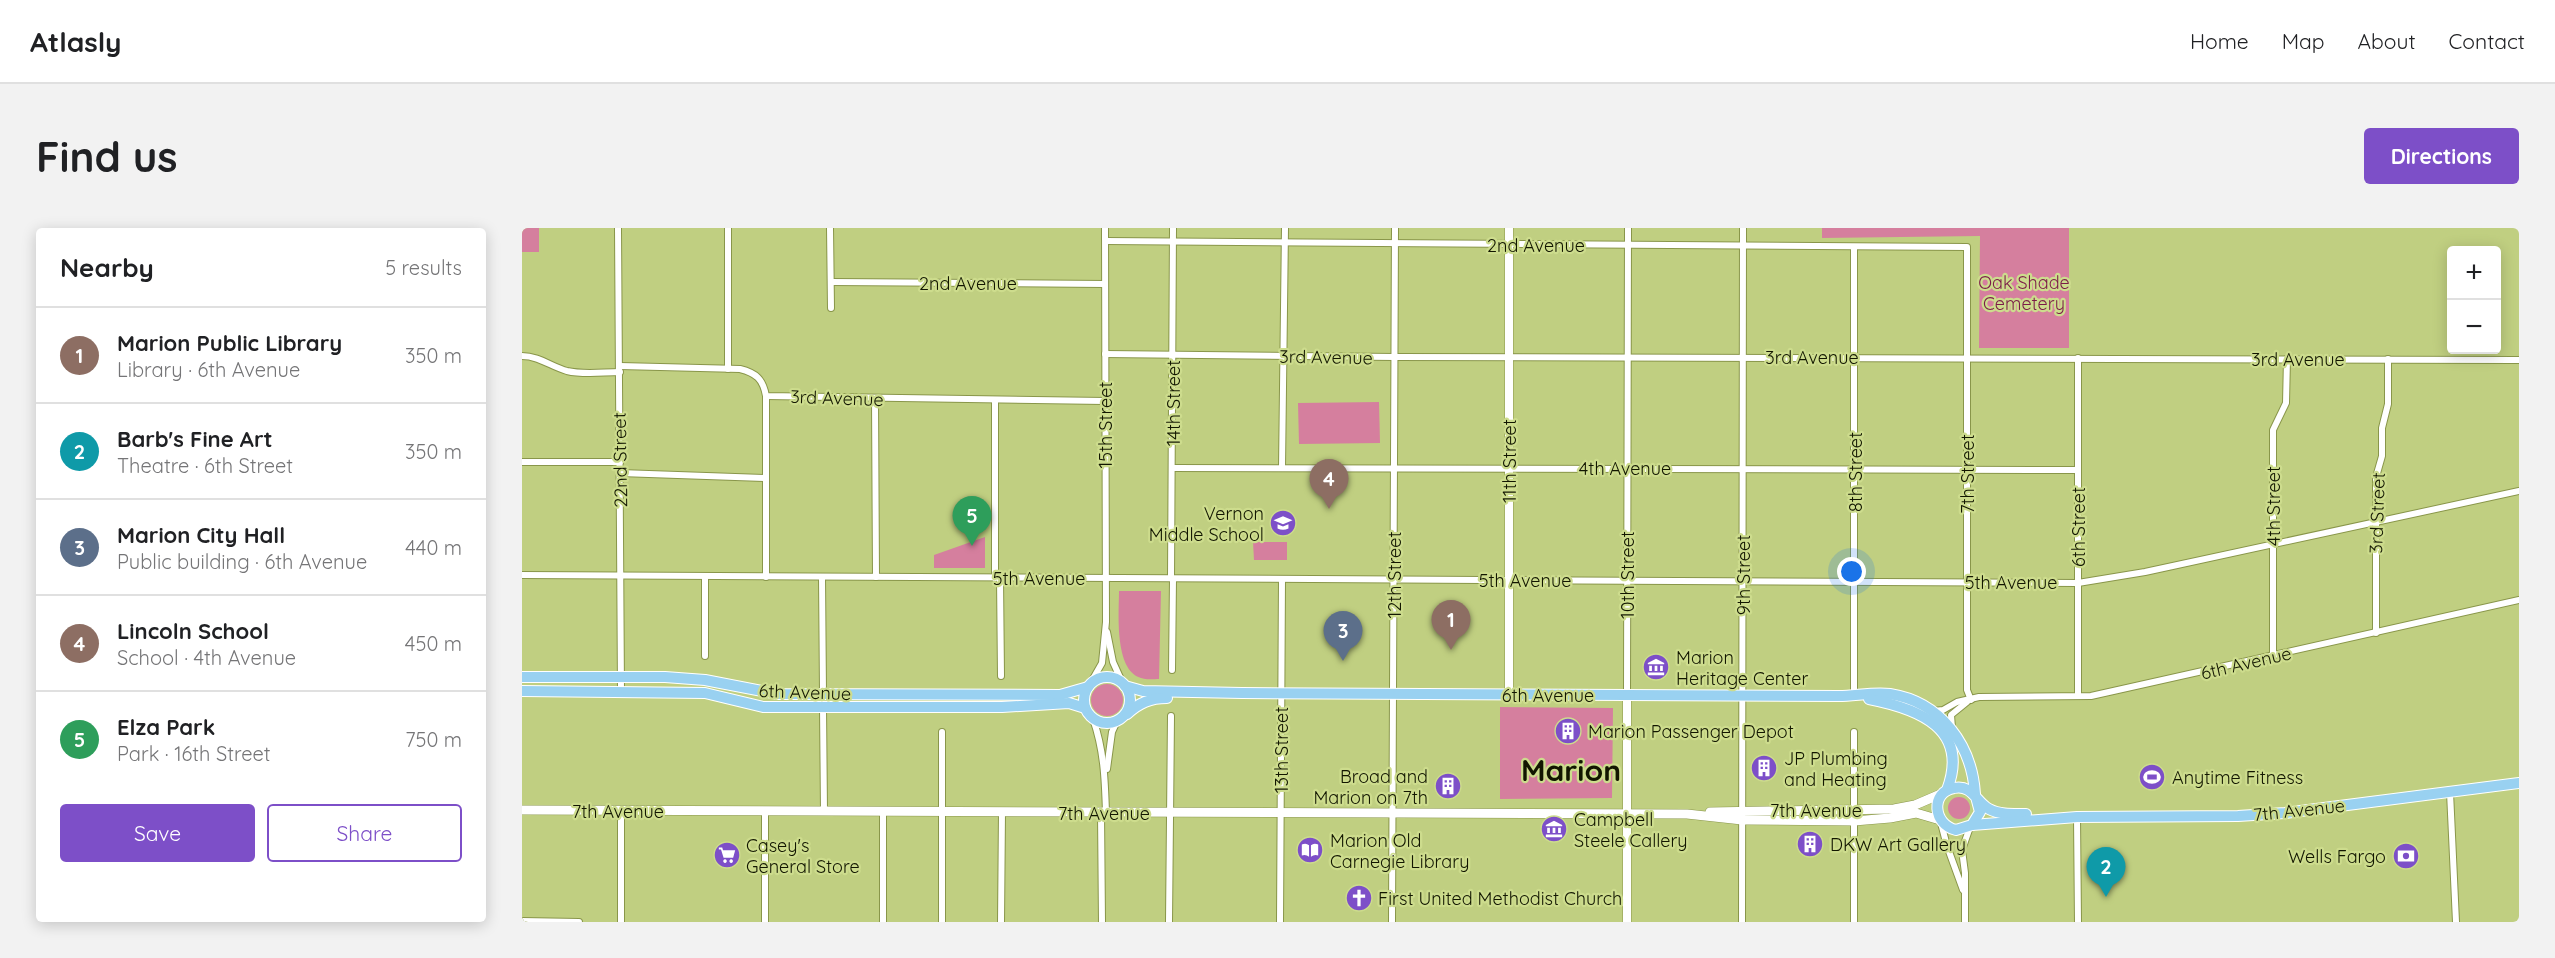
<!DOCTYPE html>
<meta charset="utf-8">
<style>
:root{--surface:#fff;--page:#f2f2f2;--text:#202124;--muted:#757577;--line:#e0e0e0;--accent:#7d4fc8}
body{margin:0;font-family:Quicksand,sans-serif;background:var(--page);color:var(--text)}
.controls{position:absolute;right:18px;top:18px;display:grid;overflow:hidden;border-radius:6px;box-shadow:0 3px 15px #0003}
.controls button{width:54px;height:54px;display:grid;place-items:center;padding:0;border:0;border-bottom:2px solid var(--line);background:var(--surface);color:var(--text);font:30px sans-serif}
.you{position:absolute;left:1330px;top:344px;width:21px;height:21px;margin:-15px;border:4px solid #fff;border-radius:50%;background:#1a73e8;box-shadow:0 0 0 9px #1a73e833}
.badge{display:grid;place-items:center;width:39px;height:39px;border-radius:50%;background:var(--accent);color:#fff;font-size:20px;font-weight:700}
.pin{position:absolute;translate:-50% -50px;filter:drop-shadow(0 2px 3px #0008)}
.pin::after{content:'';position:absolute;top:32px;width:21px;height:18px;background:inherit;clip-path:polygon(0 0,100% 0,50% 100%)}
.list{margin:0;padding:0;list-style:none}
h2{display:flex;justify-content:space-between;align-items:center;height:78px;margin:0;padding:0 24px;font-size:26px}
h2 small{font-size:20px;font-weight:400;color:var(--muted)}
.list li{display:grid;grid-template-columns:39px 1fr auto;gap:18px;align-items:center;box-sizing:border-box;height:96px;padding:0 24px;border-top:2px solid var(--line)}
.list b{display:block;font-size:22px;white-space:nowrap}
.list p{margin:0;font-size:20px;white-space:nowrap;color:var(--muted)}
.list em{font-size:20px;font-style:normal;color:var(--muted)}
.actions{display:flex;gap:12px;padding:18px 24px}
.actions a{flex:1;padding:14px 0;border:2px solid var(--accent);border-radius:6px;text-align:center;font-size:21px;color:var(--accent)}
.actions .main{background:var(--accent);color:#fff}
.map{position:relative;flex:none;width:1997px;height:694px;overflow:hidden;border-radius:6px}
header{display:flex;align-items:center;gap:36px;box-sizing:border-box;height:84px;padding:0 30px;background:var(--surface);border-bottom:2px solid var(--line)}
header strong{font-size:28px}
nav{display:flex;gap:33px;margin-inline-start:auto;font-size:21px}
.intro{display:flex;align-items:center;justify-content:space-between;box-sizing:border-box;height:144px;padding:0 36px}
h1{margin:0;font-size:42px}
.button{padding:15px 27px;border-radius:6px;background:var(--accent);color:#fff;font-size:21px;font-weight:700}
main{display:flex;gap:36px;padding:0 36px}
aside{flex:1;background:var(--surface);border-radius:6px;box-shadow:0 3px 15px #0003}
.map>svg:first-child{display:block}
</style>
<header>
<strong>Atlasly</strong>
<nav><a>Home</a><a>Map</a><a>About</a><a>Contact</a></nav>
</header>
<div class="intro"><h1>Find us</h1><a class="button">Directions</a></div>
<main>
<aside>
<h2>Nearby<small>5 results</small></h2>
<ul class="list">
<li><span class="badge" style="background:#8d6e63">1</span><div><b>Marion Public Library</b><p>Library · 6th Avenue</p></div><em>350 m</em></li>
<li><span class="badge" style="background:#0f9aa8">2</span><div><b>Barb's Fine Art</b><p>Theatre · 6th Street</p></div><em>350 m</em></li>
<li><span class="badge" style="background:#5c6f8a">3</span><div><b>Marion City Hall</b><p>Public building · 6th Avenue</p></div><em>440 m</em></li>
<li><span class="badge" style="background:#8d6e63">4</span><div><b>Lincoln School</b><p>School · 4th Avenue</p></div><em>450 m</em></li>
<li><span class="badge" style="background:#2e9e5b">5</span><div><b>Elza Park</b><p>Park · 16th Street</p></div><em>750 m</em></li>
</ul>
<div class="actions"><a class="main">Save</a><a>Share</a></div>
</aside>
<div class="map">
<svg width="1997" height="694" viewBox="0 0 1997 694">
<rect width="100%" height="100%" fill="#c0cf81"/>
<!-- green -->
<g fill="#d57f9e">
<rect x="0" y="0" width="17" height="24"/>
<polygon points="1300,0 1547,0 1547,120 1457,120 1458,8 1300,10"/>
<polygon points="857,174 858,215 777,216 776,175"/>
<polygon points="463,309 463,340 412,340 412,327"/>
<polygon points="731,314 765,314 765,332 732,332"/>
<path d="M597 363H639L637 451C632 451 624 452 619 450 592 442 597 385 597 363Z"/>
<circle cx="585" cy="472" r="16"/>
<polygon points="978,479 1091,480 1090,570 978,571"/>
<circle cx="1437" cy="580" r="11"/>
</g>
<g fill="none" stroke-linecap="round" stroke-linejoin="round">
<defs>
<g id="minor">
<polyline points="96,0 99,463"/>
<polyline points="308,0 309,80"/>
<polyline points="584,13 1445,19 1445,462 1449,472"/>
<polyline points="1332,19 1332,468"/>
<polyline points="309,54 583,56"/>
<polyline points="583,126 873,129 1997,132"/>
<path d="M0 128C17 128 30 139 45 143 62 147 81 144 98 144"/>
<path d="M98 138 218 141C234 145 241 151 244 168L583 173"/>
<polyline points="206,141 206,0"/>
<polyline points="244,168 244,349"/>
<polyline points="353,171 354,349"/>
<polyline points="0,234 98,234"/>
<polyline points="650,240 1556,242"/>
<polyline points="760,240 763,0"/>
<polyline points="98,245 243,250"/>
<polyline points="0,347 1556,355 1623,344 1997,263"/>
<polyline points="300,349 301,465"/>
<polyline points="473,350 473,173"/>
<polyline points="478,350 479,448"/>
<polyline points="649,350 651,0"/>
<polyline points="585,404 591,434 601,456"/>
<polyline points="1854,405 1854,249 1860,228 1860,200 1866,176 1866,131"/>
<polyline points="183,428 183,348"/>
<polyline points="1751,429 1751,202 1764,175 1765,131"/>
<polyline points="650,442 651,351"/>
<polyline points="568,456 580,435 584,394 583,0"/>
<polyline points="1105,466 1106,0"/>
<polyline points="1556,468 1556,130"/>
<polyline points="301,479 302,584"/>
<polyline points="1411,483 1421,482 1435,474 1457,469 1569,468 1997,372"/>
<path d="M571 491C582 522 583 552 584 585"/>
<polyline points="1430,500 1429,487 1445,474"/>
<polyline points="420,504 420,694"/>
<polyline points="585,541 590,504 595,493"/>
<polyline points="1928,564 1934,694"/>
<polyline points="243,584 243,694"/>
<polyline points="361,584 361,694"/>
<polyline points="579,585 580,694"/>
<polyline points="1555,589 1556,694"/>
<polyline points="1419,595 1425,618 1441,662"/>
<polyline points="0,693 57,694"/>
<polyline points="99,694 99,582"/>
<polyline points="479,694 480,584"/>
<polyline points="647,694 649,488"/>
<polyline points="758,694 760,351"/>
<polyline points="870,694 873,0"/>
<polyline points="1220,694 1221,0"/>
<polyline points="1332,694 1332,504"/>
<polyline points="1443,694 1443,645 1440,622 1448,599"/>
</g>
<g id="tertiary">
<polyline points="987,0 987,467"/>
<polyline points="1105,466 1105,694"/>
</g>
<g id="secondary">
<polyline points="0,582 1165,586 1220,592 1332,593 1368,590 1394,585 1418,592"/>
<polyline points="1188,584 1372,581 1393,577 1421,565"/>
</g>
<g id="primary">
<circle cx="585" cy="472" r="23"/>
<polyline points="0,449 143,449 183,452 256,466 538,467 566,459"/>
<path d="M603 458 621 463 720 465 1317 468C1333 468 1351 464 1368 466 1419 474 1450 517 1453 566"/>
<polyline points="0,463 183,465 241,479 480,479 547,475 563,480"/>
<path d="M1347 471C1398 481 1448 501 1425 562"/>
<path d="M605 486C617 475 628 470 645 470"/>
<path d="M1454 569 1458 584 1450 597 1434 602C1411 597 1408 564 1432 560 1450 556 1454 574 1467 581 1478 587 1492 586 1504 586"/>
<polyline points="1450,597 1555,589 1716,588 1763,585 1997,555"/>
</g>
</defs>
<!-- minor casing -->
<use href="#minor" stroke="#89964a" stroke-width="8"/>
<!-- tertiary casing -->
<use href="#tertiary" stroke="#89964a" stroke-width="9"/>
<!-- secondary casing -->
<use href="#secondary" stroke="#89964a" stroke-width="10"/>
<!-- primary casing -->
<use href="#primary" stroke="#fff" stroke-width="12"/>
<!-- minor -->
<use href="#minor" stroke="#fff" stroke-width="6"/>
<!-- tertiary -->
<use href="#tertiary" stroke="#fff" stroke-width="8"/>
<!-- secondary -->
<use href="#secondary" stroke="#fff" stroke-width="9"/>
<!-- primary -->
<use href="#primary" stroke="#99d1f1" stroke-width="10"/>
</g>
<!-- icons -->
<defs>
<symbol id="school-disc" viewBox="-11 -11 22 22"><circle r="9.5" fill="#7d4fc8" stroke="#cddc8d"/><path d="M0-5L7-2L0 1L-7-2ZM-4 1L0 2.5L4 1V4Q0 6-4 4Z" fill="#fff"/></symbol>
<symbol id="museum-disc" viewBox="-11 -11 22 22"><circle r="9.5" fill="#7d4fc8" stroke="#cddc8d"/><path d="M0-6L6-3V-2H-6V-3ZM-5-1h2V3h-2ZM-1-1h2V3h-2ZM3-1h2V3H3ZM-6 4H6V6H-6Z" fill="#fff"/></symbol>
<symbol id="building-disc" viewBox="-11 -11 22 22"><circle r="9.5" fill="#7d4fc8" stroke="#cddc8d"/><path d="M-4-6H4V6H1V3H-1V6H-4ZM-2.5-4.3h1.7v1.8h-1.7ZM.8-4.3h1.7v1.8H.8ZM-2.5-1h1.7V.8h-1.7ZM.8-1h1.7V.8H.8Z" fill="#fff"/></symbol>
<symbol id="stadium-disc" viewBox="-11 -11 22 22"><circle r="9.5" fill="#7d4fc8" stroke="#cddc8d"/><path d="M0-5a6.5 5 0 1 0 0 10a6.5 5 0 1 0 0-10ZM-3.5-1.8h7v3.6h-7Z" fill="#fff"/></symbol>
<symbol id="library-disc" viewBox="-11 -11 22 22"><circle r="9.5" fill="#7d4fc8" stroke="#cddc8d"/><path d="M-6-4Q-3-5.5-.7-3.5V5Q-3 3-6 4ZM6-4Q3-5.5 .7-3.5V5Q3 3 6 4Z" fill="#fff"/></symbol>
<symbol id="supermarket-disc" viewBox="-11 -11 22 22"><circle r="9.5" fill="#7d4fc8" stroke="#cddc8d"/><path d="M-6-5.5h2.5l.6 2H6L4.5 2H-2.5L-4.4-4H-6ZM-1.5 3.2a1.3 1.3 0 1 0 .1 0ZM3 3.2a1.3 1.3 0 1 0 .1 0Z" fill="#fff"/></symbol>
<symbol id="bank-disc" viewBox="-11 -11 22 22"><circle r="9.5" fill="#7d4fc8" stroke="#cddc8d"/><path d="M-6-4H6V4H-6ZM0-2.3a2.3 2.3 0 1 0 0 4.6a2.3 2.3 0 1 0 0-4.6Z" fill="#fff"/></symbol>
<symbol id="church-disc" viewBox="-11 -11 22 22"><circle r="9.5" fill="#7d4fc8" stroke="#cddc8d"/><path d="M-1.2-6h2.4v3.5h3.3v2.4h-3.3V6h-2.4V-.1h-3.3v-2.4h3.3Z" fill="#fff"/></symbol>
</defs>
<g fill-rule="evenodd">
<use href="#school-disc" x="746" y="280" width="30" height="30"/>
<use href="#museum-disc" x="1119" y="424" width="30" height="30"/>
<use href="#building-disc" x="1031" y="488" width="30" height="30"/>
<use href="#building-disc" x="1227" y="525" width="30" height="30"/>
<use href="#stadium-disc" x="1615" y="534" width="30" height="30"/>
<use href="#building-disc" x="911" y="543" width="30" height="30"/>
<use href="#museum-disc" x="1017" y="586" width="30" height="30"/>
<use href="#building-disc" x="1273" y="601" width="30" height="30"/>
<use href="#library-disc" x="773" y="607" width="30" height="30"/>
<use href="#supermarket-disc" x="190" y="612" width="30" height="30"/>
<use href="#bank-disc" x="1869" y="613" width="30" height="30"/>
<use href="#church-disc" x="822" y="655" width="30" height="30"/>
</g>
<g text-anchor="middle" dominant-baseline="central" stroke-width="4.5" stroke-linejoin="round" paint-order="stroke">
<!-- street labels -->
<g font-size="18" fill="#121600" stroke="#cddc8d">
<text x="1014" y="17">2nd Avenue</text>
<text x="446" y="55">2nd Avenue</text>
<text transform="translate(804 129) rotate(1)">3rd Avenue</text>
<text x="1290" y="129">3rd Avenue</text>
<text x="1776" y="131">3rd Avenue</text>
<text transform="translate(315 170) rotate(2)">3rd Avenue</text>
<text transform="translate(651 175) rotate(-90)">14th Street</text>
<text transform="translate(583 197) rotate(-90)">15th Street</text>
<text transform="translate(98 232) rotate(-91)">22nd Street</text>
<text transform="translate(987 233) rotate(-90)">11th Street</text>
<text x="1103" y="240">4th Avenue</text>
<text transform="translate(1333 244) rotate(-90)">8th Street</text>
<text transform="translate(1445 246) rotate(-90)">7th Street</text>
<text transform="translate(1751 278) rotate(-90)">4th Street</text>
<text transform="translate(1855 285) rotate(-88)">3rd Street</text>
<text transform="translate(1556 299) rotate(-90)">6th Street</text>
<text transform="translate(872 347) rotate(-90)">12th Street</text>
<text transform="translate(1105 347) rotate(-90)">10th Street</text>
<text transform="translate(1221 347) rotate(-90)">9th Street</text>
<text x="517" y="350">5th Avenue</text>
<text x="1003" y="352">5th Avenue</text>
<text x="1489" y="354">5th Avenue</text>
<text transform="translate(1724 435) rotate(-13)">6th Avenue</text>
<text transform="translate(283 464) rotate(2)">6th Avenue</text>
<text x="1026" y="467">6th Avenue</text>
<text transform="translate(759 522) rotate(-90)">13th Street</text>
<text x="1294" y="582">7th Avenue</text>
<text transform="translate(1777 582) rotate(-6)">7th Avenue</text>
<text x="96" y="583">7th Avenue</text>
<text x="582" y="585">7th Avenue</text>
</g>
<!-- park labels -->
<g font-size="18" fill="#7b1b48" stroke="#cddc8d">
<text x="1502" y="54">Oak Shade<tspan x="1502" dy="21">Cemetery</tspan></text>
</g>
<!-- poi labels -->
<g font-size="18" fill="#121600" stroke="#cddc8d" text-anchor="start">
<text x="742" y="285" text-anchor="end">Vernon<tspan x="742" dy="21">Middle School</tspan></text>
<text x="1154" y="429">Marion<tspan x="1154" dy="21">Heritage Center</tspan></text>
<text x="1066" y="503">Marion Passenger Depot</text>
<text x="1262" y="530">JP Plumbing<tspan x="1262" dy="21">and Heating</tspan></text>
<text x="906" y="548" text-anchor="end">Broad and<tspan x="906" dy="21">Marion on 7th</tspan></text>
<text x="1650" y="549">Anytime Fitness</text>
<text x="1052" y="591">Campbell<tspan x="1052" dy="21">Steele Callery</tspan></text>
<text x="808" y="612">Marion Old<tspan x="808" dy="21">Carnegie Library</tspan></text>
<text x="1308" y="616">DKW Art Gallery</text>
<text x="224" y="617">Casey's<tspan x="224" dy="21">General Store</tspan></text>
<text x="1864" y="628" text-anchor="end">Wells Fargo</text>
<text x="856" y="670">First United Methodist Church</text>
</g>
<!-- town labels -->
<g font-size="30" font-weight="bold" fill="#121600" stroke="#cddc8d">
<text x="1049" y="542">Marion</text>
</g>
</g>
</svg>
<div class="controls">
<button>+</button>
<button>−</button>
</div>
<div class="you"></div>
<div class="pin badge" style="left:929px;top:422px;background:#8d6e63">1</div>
<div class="pin badge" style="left:1584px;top:669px;background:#0f9aa8">2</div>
<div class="pin badge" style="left:821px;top:433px;background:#5c6f8a">3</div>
<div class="pin badge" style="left:807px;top:281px;background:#8d6e63">4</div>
<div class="pin badge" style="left:450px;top:318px;background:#2e9e5b">5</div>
</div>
</main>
